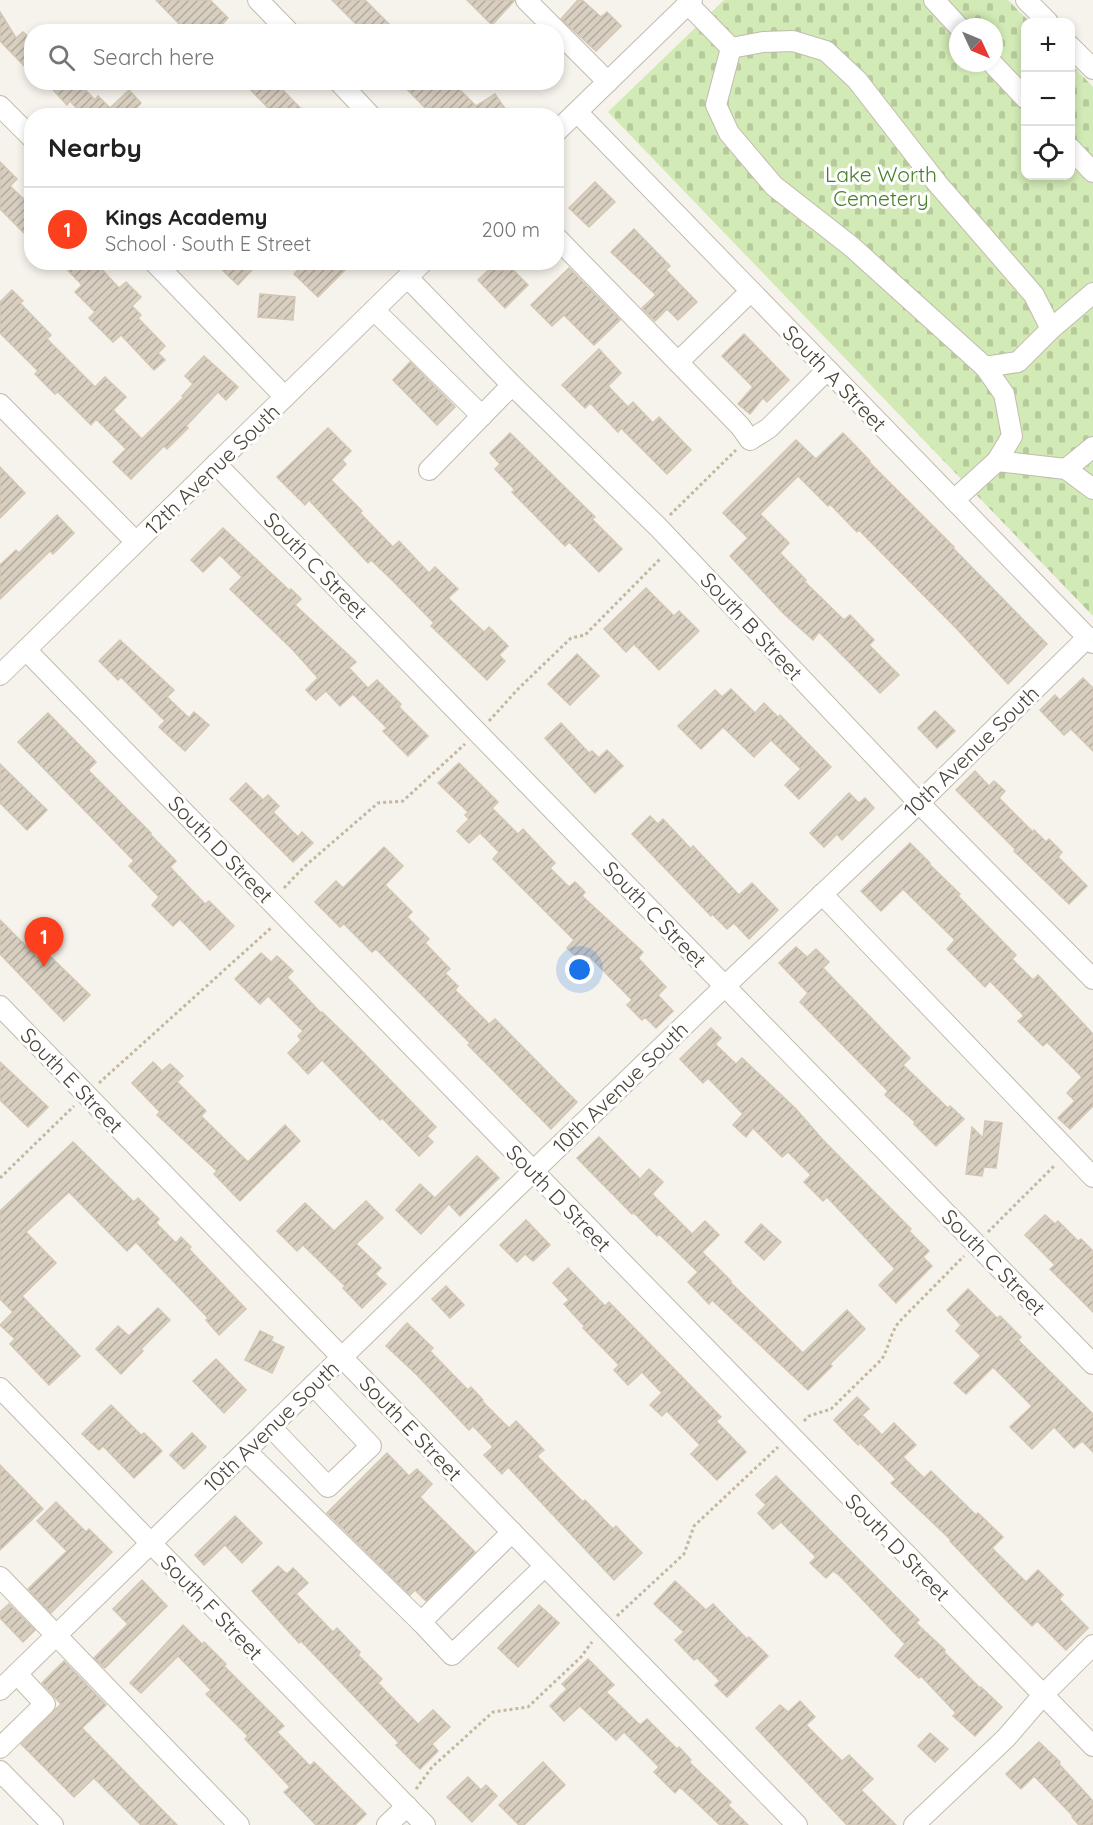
<!DOCTYPE html>
<meta charset="utf-8">
<style>
:root{--surface:#fff;--page:#f2f2f2;--text:#222;--muted:#767676;--line:#e0e0e0;--accent:#fc3f1d}
body{margin:0;font-family:Quicksand,sans-serif;background:var(--page);color:var(--text)}
.controls{position:absolute;right:18px;top:18px;display:grid;overflow:hidden;border-radius:12px;box-shadow:0 3px 9px #0003}
.controls button{width:54px;height:54px;display:grid;place-items:center;padding:0;border:0;border-bottom:2px solid var(--line);background:var(--surface);color:var(--text);font:30px sans-serif}
.compass{position:absolute;left:949px;top:18px;width:54px;height:54px;border-radius:50%;background:var(--surface);box-shadow:0 3px 9px #0003;rotate:134deg}
.you{position:absolute;left:580px;top:970px;width:21px;height:21px;margin:-15px;border:4px solid #fff;border-radius:50%;background:#1a73e8;box-shadow:0 0 0 9px #1a73e833}
.badge{display:grid;place-items:center;width:39px;height:39px;border-radius:50%;background:var(--accent);color:#fff;font-size:20px;font-weight:700}
.pin{position:absolute;translate:-50% -50px;filter:drop-shadow(0 2px 3px #0008)}
.pin::after{content:'';position:absolute;top:32px;width:21px;height:18px;background:inherit;clip-path:polygon(0 0,100% 0,50% 100%)}
.list{margin:0;padding:0;list-style:none}
h2{display:flex;justify-content:space-between;align-items:center;height:78px;margin:0;padding:0 24px;font-size:26px}
h2 small{font-size:20px;font-weight:400;color:var(--muted)}
.list li{display:grid;grid-template-columns:39px 1fr auto;gap:18px;align-items:center;box-sizing:border-box;height:84px;padding:0 24px;border-top:2px solid var(--line)}
.list b{display:block;font-size:22px;white-space:nowrap}
.list p{margin:0;font-size:20px;white-space:nowrap;color:var(--muted)}
.list em{font-size:20px;font-style:normal;color:var(--muted)}
.icon{flex:none;width:33px;height:33px;fill:none;stroke:currentColor;stroke-width:2;stroke-linecap:round;stroke-linejoin:round}
.map{position:relative;flex:none;width:1093px;height:1825px;overflow:hidden}
.search{position:absolute;background:var(--surface);box-shadow:0 3px 9px #0003;left:24px;top:24px;width:540px;height:66px;display:flex;align-items:center;gap:15px;box-sizing:border-box;padding:0 21px;border-radius:24px;color:var(--muted);font-size:22px}
.panel{position:absolute;background:var(--surface);box-shadow:0 3px 9px #0003;left:24px;top:108px;width:540px;height:162px;border-radius:24px}
.map>svg:first-child{display:block}
</style>
<div class="map">
<svg width="1093" height="1825" viewBox="0 0 1093 1825">
<defs>
<pattern id="cemetery-stones" width="16" height="16" patternUnits="userSpaceOnUse" patternTransform="scale(1.5)"><rect width="16" height="16" fill="#d2eab5"/><path d="M2 7V4a2 2 0 0 1 4 0v3zM10 15v-3a2 2 0 0 1 4 0v3z" fill="#b6ca9c"/></pattern>
<pattern id="building-hatch" width="6" height="6" patternUnits="userSpaceOnUse" patternTransform="scale(1.5)"><rect width="6" height="6" fill="#d8cfc1"/><path d="M-1 1l2-2M0 6l6-6M5 7l2-2" fill="none" stroke="#b1aa9e"/></pattern>
</defs>
<rect width="100%" height="100%" fill="#f6f3ec"/>
<!-- cemetery -->
<path fill="url(#cemetery-stones)" fill-rule="evenodd" d="M724 0H1008L1030 22H1026V176H1070L1071 64 1093 87V616L608 112ZM958 27H994V63H958Z"/>
<!-- building -->
<g fill="url(#building-hatch)" stroke="#d3c7b4" stroke-width="1.5">
<polygon points="156,0 210,0 228,18 215,32 187,32"/>
<polygon points="332,0 365,0 397,32 364,32"/>
<polygon points="467,0 514,0 514,1 492,25"/>
<polygon points="578,0 582,0 601,17 607,12 621,26 596,51 561,19"/>
<polygon points="0,12 16,38 23,32 32,40 32,74 0,41"/>
<polygon points="46,82 78,82 95,100 98,96 110,108 129,90 141,103 129,116 79,116 81,113 70,101 67,105"/>
<polygon points="243,82 275,82 308,116 276,116"/>
<polygon points="400,82 452,82 476,106 495,94 510,116 433,116"/>
<polygon points="0,162 17,179 10,186 32,207 32,241 0,209"/>
<polygon points="595,182 615,202 589,227 569,208"/>
<polygon points="634,229 670,266 666,270 697,302 678,320 667,309 655,321 642,308 656,295 611,252"/>
<polygon points="60,262 95,262 119,288 126,282 141,297 132,306 141,315 138,318 165,346 158,353 165,360 154,370 121,335 113,342 89,318 95,312 75,292 82,285"/>
<polygon points="214,262 259,262 238,285"/>
<polygon points="306,262 353,262 318,297 294,274"/>
<polygon points="496,263 503,271 509,266 528,285 505,308 478,280"/>
<polygon points="569,268 620,320 594,345 564,315 552,326 531,305"/>
<polygon points="12,290 23,301 20,303 51,335 47,339 95,387 105,377 126,397 113,410 142,439 184,397 182,396 193,384 185,376 204,356 238,387 226,400 218,392 186,426 188,428 167,449 164,446 131,479 113,462 126,449 96,419 91,425 58,392 55,394 35,374 38,371 0,333 0,302"/>
<polygon points="260,294 295,297 293,320 258,317"/>
<polygon points="744,334 789,380 767,402 763,398 750,414 738,404 753,387 722,356"/>
<polygon points="599,349 621,373 608,386 628,407 633,402 653,423 659,417 691,450 667,474 621,428 618,432 590,403 585,408 562,385"/>
<polygon points="410,362 455,407 437,425 393,380"/>
<polygon points="328,428 351,451 342,460 346,464 331,480 362,511 360,513 393,547 399,541 429,573 435,567 458,589 448,598 484,632 489,627 508,646 499,655 505,661 487,680 431,626 434,623 393,581 371,560 368,563 309,500 305,505 277,477"/>
<polygon points="510,433 595,517 592,519 622,549 599,572 569,542 565,546 512,492 515,490 495,469 500,464 490,453"/>
<polygon points="843,433 870,461 869,462 954,547 953,548 1047,644 1008,684 956,628 859,530 857,532 830,504 828,506 798,476 760,514 789,543 780,553 806,580 804,581 844,620 850,615 874,640 869,645 899,675 880,693 819,632 813,640 783,613 730,556 748,538 723,513 796,440 816,459"/>
<polygon points="0,467 25,493 0,518"/>
<polygon points="57,515 74,533 53,554 50,551 0,599 0,565 16,550 19,553"/>
<polygon points="223,528 290,591 291,589 301,599 295,605 356,662 349,668 368,688 377,680 401,704 399,707 428,736 408,756 383,731 387,728 353,694 340,706 326,691 316,700 306,690 318,678 293,650 230,589 242,577 220,555 203,572 191,560"/>
<polygon points="646,588 674,616 679,611 699,631 659,670 634,644 626,652 604,629"/>
<polygon points="120,640 174,690 167,697 189,718 194,712 209,725 185,751 159,727 165,721 121,677 118,680 99,661"/>
<polygon points="577,654 599,676 570,705 548,684"/>
<polygon points="1083,678 1093,688 1093,751 1071,729 1064,735 1040,710 1055,695 1060,700"/>
<polygon points="731,689 755,713 764,703 778,717 780,715 831,767 799,799 785,785 801,769 771,740 754,757 723,727 701,749 678,726 715,690 722,697"/>
<polygon points="935,711 955,731 937,748 918,728"/>
<polygon points="48,713 96,762 88,770 151,833 150,834 176,861 170,867 205,904 209,901 234,926 210,950 180,919 173,926 152,905 159,897 129,866 134,861 18,742"/>
<polygon points="561,723 589,753 592,751 599,758 607,750 623,766 595,793 545,738"/>
<polygon points="459,763 498,802 492,808 518,834 523,829 555,863 550,868 569,887 575,882 585,892 582,896 643,952 638,958 666,987 658,995 673,1011 656,1028 645,1017 642,1020 627,1005 632,1000 588,955 582,962 567,948 574,940 493,859 499,852 480,833 469,843 457,831 469,819 465,815 468,812 438,783"/>
<polygon points="0,764 47,810 27,830 0,803"/>
<polygon points="975,771 989,786 994,781 1005,791 999,798 1033,832 1034,830 1046,842 1049,839 1062,852 1058,857 1087,886 1069,904 1014,851 1015,849 956,790"/>
<polygon points="246,783 263,800 268,795 279,806 273,812 298,837 302,832 313,843 293,862 230,799"/>
<polygon points="849,793 859,803 865,798 874,808 842,840 837,834 824,847 810,833"/>
<polygon points="650,816 658,824 663,819 691,849 693,846 739,895 752,883 778,910 749,939 734,923 727,929 712,914 711,916 632,834"/>
<polygon points="910,843 930,863 929,864 960,894 958,896 1016,955 1012,959 1033,980 1038,975 1093,1034 1093,1106 1070,1129 1058,1118 1075,1101 1067,1093 1082,1077 1047,1042 1043,1046 1018,1021 1024,1016 990,981 985,987 947,949 955,940 903,889 881,911 861,891"/>
<polygon points="384,847 403,866 385,885 412,912 407,917 429,939 425,943 450,969 445,973 458,986 455,990 489,1024 495,1019 577,1102 551,1129 468,1045 470,1043 376,949 372,952 344,924 340,927 315,902 336,881 343,888"/>
<polygon points="0,920 44,964 51,957 90,995 64,1021 0,954"/>
<polygon points="796,947 807,957 816,949 829,962 823,968 910,1058 903,1065 948,1108 950,1106 964,1119 936,1146 914,1124 915,1122 885,1095 888,1091 800,1002 808,993 779,963"/>
<polygon points="261,953 271,962 277,956 293,971 287,977 321,1013 322,1012 353,1042 436,1127 427,1136 433,1142 419,1156 382,1118 380,1120 322,1060 308,1074 288,1053 301,1040 298,1036 303,1031 268,996 260,1004 235,979"/>
<polygon points="711,1028 721,1038 715,1044 736,1064 742,1058 796,1109 823,1140 911,1229 909,1231 929,1251 923,1257 932,1266 896,1303 879,1285 895,1269 827,1197 823,1201 804,1182 811,1175 788,1152 782,1157 753,1128 746,1137 733,1125 743,1114 708,1078 703,1083 680,1059"/>
<polygon points="0,1062 48,1107 28,1127 0,1100"/>
<polygon points="153,1062 162,1071 170,1064 183,1076 177,1082 206,1111 201,1116 248,1162 285,1125 300,1141 240,1201 214,1174 217,1171 157,1115 160,1112 132,1083"/>
<polygon points="985,1121 1002,1123 996,1168 984,1167 982,1176 966,1174 972,1127 983,1138"/>
<polygon points="599,1137 640,1179 649,1169 663,1182 652,1194 692,1234 705,1221 719,1235 702,1252 731,1281 730,1282 803,1353 847,1310 865,1329 830,1364 832,1366 808,1390 712,1300 709,1304 688,1282 698,1272 659,1234 657,1236 633,1212 632,1214 577,1158"/>
<polygon points="73,1142 134,1202 138,1198 159,1219 156,1223 176,1243 181,1237 191,1247 189,1249 246,1309 219,1335 206,1320 208,1318 136,1242 127,1251 69,1192 26,1232 56,1263 22,1296 80,1356 49,1385 10,1344 15,1339 0,1325 13,1312 0,1299 0,1211"/>
<polygon points="477,1156 499,1178 460,1216 449,1204 421,1234 396,1210 420,1184 435,1198"/>
<polygon points="366,1201 383,1218 356,1244 381,1268 375,1274 386,1284 362,1308 343,1288 345,1286 303,1245 297,1251 277,1231 305,1203 334,1231"/>
<polygon points="1045,1215 1055,1224 1058,1221 1078,1241 1081,1239 1093,1251 1093,1312 1050,1269 1055,1265 1025,1235"/>
<polygon points="526,1220 550,1245 533,1261 525,1254 517,1262 500,1245"/>
<polygon points="761,1224 781,1242 764,1260 745,1242"/>
<polygon points="568,1268 605,1306 609,1302 721,1417 716,1421 746,1452 717,1480 691,1454 700,1445 667,1411 662,1416 650,1405 662,1393 642,1372 628,1385 614,1370 619,1365 583,1328 585,1327 564,1304 569,1300 553,1283"/>
<polygon points="446,1286 464,1305 450,1318 432,1299"/>
<polygon points="968,1289 997,1318 1000,1316 1021,1337 1018,1340 1093,1414 1093,1452 1082,1441 1074,1448 1054,1427 1032,1449 1010,1427 1032,1406 993,1367 966,1394 954,1383 981,1356 956,1331 961,1325 947,1310"/>
<polygon points="158,1308 170,1320 141,1349 143,1351 121,1374 96,1349 118,1326 129,1336"/>
<polygon points="407,1323 433,1348 430,1351 468,1390 471,1387 483,1400 482,1401 509,1428 516,1421 544,1450 537,1456 583,1502 585,1500 613,1529 616,1526 642,1553 614,1580 508,1467 502,1474 484,1455 493,1447 473,1426 469,1430 417,1375 386,1346"/>
<polygon points="260,1331 273,1337 271,1341 284,1347 272,1373 245,1360"/>
<polygon points="216,1359 246,1390 224,1413 193,1381"/>
<polygon points="857,1397 869,1409 862,1415 882,1435 894,1423 916,1445 903,1457 924,1478 931,1471 976,1515 978,1513 1003,1537 992,1548 1026,1582 1038,1570 1063,1595 1059,1599 1088,1628 1066,1650 1037,1621 1032,1626 1002,1596 950,1541 951,1540 891,1483 896,1479 860,1443 858,1445 834,1420"/>
<polygon points="111,1405 141,1435 144,1433 162,1451 134,1478 103,1446 99,1450 82,1434"/>
<polygon points="192,1433 206,1447 184,1469 170,1455"/>
<polygon points="387,1453 409,1476 417,1469 432,1484 420,1497 475,1552 426,1601 415,1590 410,1595 327,1513"/>
<polygon points="0,1465 43,1509 0,1550"/>
<polygon points="776,1476 919,1620 916,1623 945,1650 944,1652 980,1688 981,1687 1002,1707 975,1736 953,1716 956,1713 921,1676 919,1678 895,1656 905,1644 840,1576 833,1571 826,1578 810,1563 816,1557 781,1522 773,1529 758,1513 766,1505 756,1495"/>
<polygon points="56,1502 86,1532 89,1529 112,1552 51,1613 28,1589 67,1551 37,1521"/>
<polygon points="235,1516 262,1543 242,1563 225,1545 204,1565 195,1555"/>
<polygon points="278,1566 287,1574 293,1568 308,1583 296,1594 333,1632 337,1628 360,1652 358,1655 382,1679 378,1683 418,1724 433,1710 450,1727 432,1744 438,1751 420,1769 396,1745 399,1743 301,1641 299,1643 252,1591"/>
<polygon points="142,1580 167,1606 105,1668 94,1658 128,1624 113,1609"/>
<polygon points="675,1581 706,1610 713,1604 747,1639 749,1637 768,1656 727,1697 715,1685 720,1681 697,1658 694,1660 675,1640 684,1632 654,1604"/>
<polygon points="9,1604 35,1630 23,1642 0,1618 0,1612"/>
<polygon points="539,1605 559,1623 518,1667 498,1648"/>
<polygon points="183,1625 202,1644 204,1642 226,1664 224,1666 284,1726 277,1732 310,1766 314,1762 366,1814 355,1825 316,1825 284,1792 290,1787 245,1739 248,1736 206,1694 211,1690 178,1656 141,1693 130,1683"/>
<polygon points="588,1659 614,1685 606,1692 640,1725 647,1719 677,1749 679,1747 691,1760 689,1762 731,1802 728,1805 748,1825 720,1825 680,1787 675,1793 654,1772 659,1767 624,1732 616,1740 580,1706 564,1721 550,1706 567,1689 562,1684"/>
<polygon points="64,1661 106,1705 82,1728 177,1825 141,1825 94,1778 74,1797 21,1744 61,1704 42,1683"/>
<polygon points="800,1701 815,1717 806,1725 842,1761 849,1755 873,1779 861,1790 896,1825 847,1825 756,1728 780,1705 788,1712"/>
<polygon points="930,1733 948,1749 935,1762 918,1746"/>
<polygon points="1039,1742 1060,1762 1059,1764 1093,1801 1093,1825 1079,1825 1072,1817 1073,1816 1034,1776 1021,1789 1006,1774"/>
<polygon points="543,1762 565,1785 524,1825 519,1825 499,1805"/>
<polygon points="468,1777 481,1790 486,1785 497,1796 472,1822 447,1797"/>
</g>
<g fill="none" stroke-linecap="round" stroke-linejoin="round">
<defs>
<g id="minor">
<polyline points="258,0 289,32"/>
<polyline points="526,0 608,82"/>
<polyline points="934,0 959,27"/>
<polyline points="1026,0 1048,22"/>
<polyline points="688,4 731,48 716,105 729,133 774,186 852,247 985,367 1018,362 1051,329 1034,295 937,183 857,80 826,51 793,41 763,42 731,48"/>
<polyline points="1070,46 1093,69"/>
<polyline points="992,63 1026,99"/>
<polyline points="339,82 371,116"/>
<polyline points="0,106 32,138"/>
<polyline points="577,112 1093,643"/>
<polyline points="556,132 692,0"/>
<polyline points="1070,148 1093,172"/>
<polyline points="556,237 740,426 750,440 769,428 827,370"/>
<polyline points="154,262 285,397"/>
<polyline points="408,278 512,385 658,527 919,803 1093,979"/>
<polyline points="374,310 482,416"/>
<polyline points="1051,329 1093,293"/>
<polyline points="678,362 751,291"/>
<polyline points="0,404 136,542"/>
<polyline points="997,461 1066,469 1093,489"/>
<polyline points="216,464 1093,1364"/>
<polyline points="1066,469 1093,447"/>
<polyline points="429,470 512,385"/>
<polyline points="954,500 997,461 1012,436 1004,394 985,367"/>
<polyline points="26,650 1093,1746"/>
<polyline points="0,675 423,262"/>
<polyline points="822,894 1093,1177"/>
<polyline points="0,1006 797,1825"/>
<polyline points="0,1388 425,1825"/>
<polyline points="271,1427 328,1487 371,1446 313,1385"/>
<polyline points="246,1451 421,1622"/>
<polyline points="512,1532 421,1622 452,1655 545,1566"/>
<polyline points="0,1577 239,1825"/>
<polyline points="0,1690 521,1183 725,986 919,803 1088,637"/>
<polyline points="0,1748 45,1704 17,1674"/>
<polyline points="0,1771 53,1825"/>
<polyline points="387,1825 407,1806"/>
<polyline points="914,1825 1006,1738 1043,1695 1093,1645"/>
</g>
</defs>
<!-- minor casing -->
<use href="#minor" stroke="#c2bbae" stroke-width="22"/>
<!-- path -->
<g stroke="#c4b79f" stroke-width="3" stroke-dasharray="3 3" stroke-linecap="butt">
<polyline points="670,515 736,450"/>
<polyline points="489,721 518,689 571,638 585,635 660,559"/>
<polyline points="284,888 304,867 378,803 403,801 465,744"/>
<polyline points="99,1083 272,927"/>
<polyline points="0,1178 74,1106"/>
<polyline points="988,1232 1055,1165"/>
<path d="M804 1421 809 1416 831 1409 882 1359C889 1347 890 1334 899 1322L964 1256"/>
<polyline points="617,1616 684,1554 694,1526 778,1447"/>
<polyline points="416,1789 432,1767 493,1712 528,1707 581,1657 592,1642"/>
</g>
<!-- minor -->
<use href="#minor" stroke="#fff" stroke-width="20"/>
</g>
<g text-anchor="middle" dominant-baseline="central" stroke-width="6" stroke-linejoin="round" paint-order="stroke">
<!-- park labels -->
<g font-size="21" fill="#4a7f2a" stroke="#fff">
<text x="881" y="174">Lake Worth<tspan x="881" dy="24">Cemetery</tspan></text>
</g>
<!-- street labels -->
<g font-size="21" fill="#4b4439" stroke="#fff">
<text transform="translate(835 378) rotate(46)">South A Street</text>
<text transform="translate(212 469) rotate(-44)">12th Avenue South</text>
<text transform="translate(316 565) rotate(46)">South C Street</text>
<text transform="translate(752 626) rotate(47)">South B Street</text>
<text transform="translate(971 751) rotate(-44)">10th Avenue South</text>
<text transform="translate(221 849) rotate(46)">South D Street</text>
<text transform="translate(655 914) rotate(46)">South C Street</text>
<text transform="translate(72 1080) rotate(46)">South E Street</text>
<text transform="translate(620 1087) rotate(-44)">10th Avenue South</text>
<text transform="translate(559 1198) rotate(46)">South D Street</text>
<text transform="translate(994 1262) rotate(46)">South C Street</text>
<text transform="translate(271 1426) rotate(-44)">10th Avenue South</text>
<text transform="translate(411 1428) rotate(46)">South E Street</text>
<text transform="translate(898 1547) rotate(46)">South D Street</text>
<text transform="translate(212 1607) rotate(46)">South F Street</text>
</g>
</g>
</svg>
<div class="controls">
<button>+</button>
<button>−</button>
<button><svg class="icon" aria-label="locate" viewBox="0 0 24 24"><circle cx="12" cy="12" r="6"/><path d="M12 2v4M12 18v4M2 12h4M18 12h4"/></svg></button>
</div>
<svg class="compass" viewBox="-18 -18 36 36"><path d="M0-13l5 13h-10z" fill="#e53935"/><path d="M0 13l5-13h-10z" fill="#767676"/></svg>
<div class="you"></div>
<div class="pin badge" style="left:44px;top:967px">1</div>
<div class="search"><svg class="icon" aria-label="search" viewBox="0 0 24 24"><circle cx="10" cy="10" r="6"/><path d="M15 15l6 6"/></svg>Search here</div>
<section class="panel">
<h2>Nearby<small></small></h2>
<ul class="list">
<li><span class="badge">1</span><div><b>Kings Academy</b><p>School · South E Street</p></div><em>200 m</em></li>
</ul>
</section>
</div>
